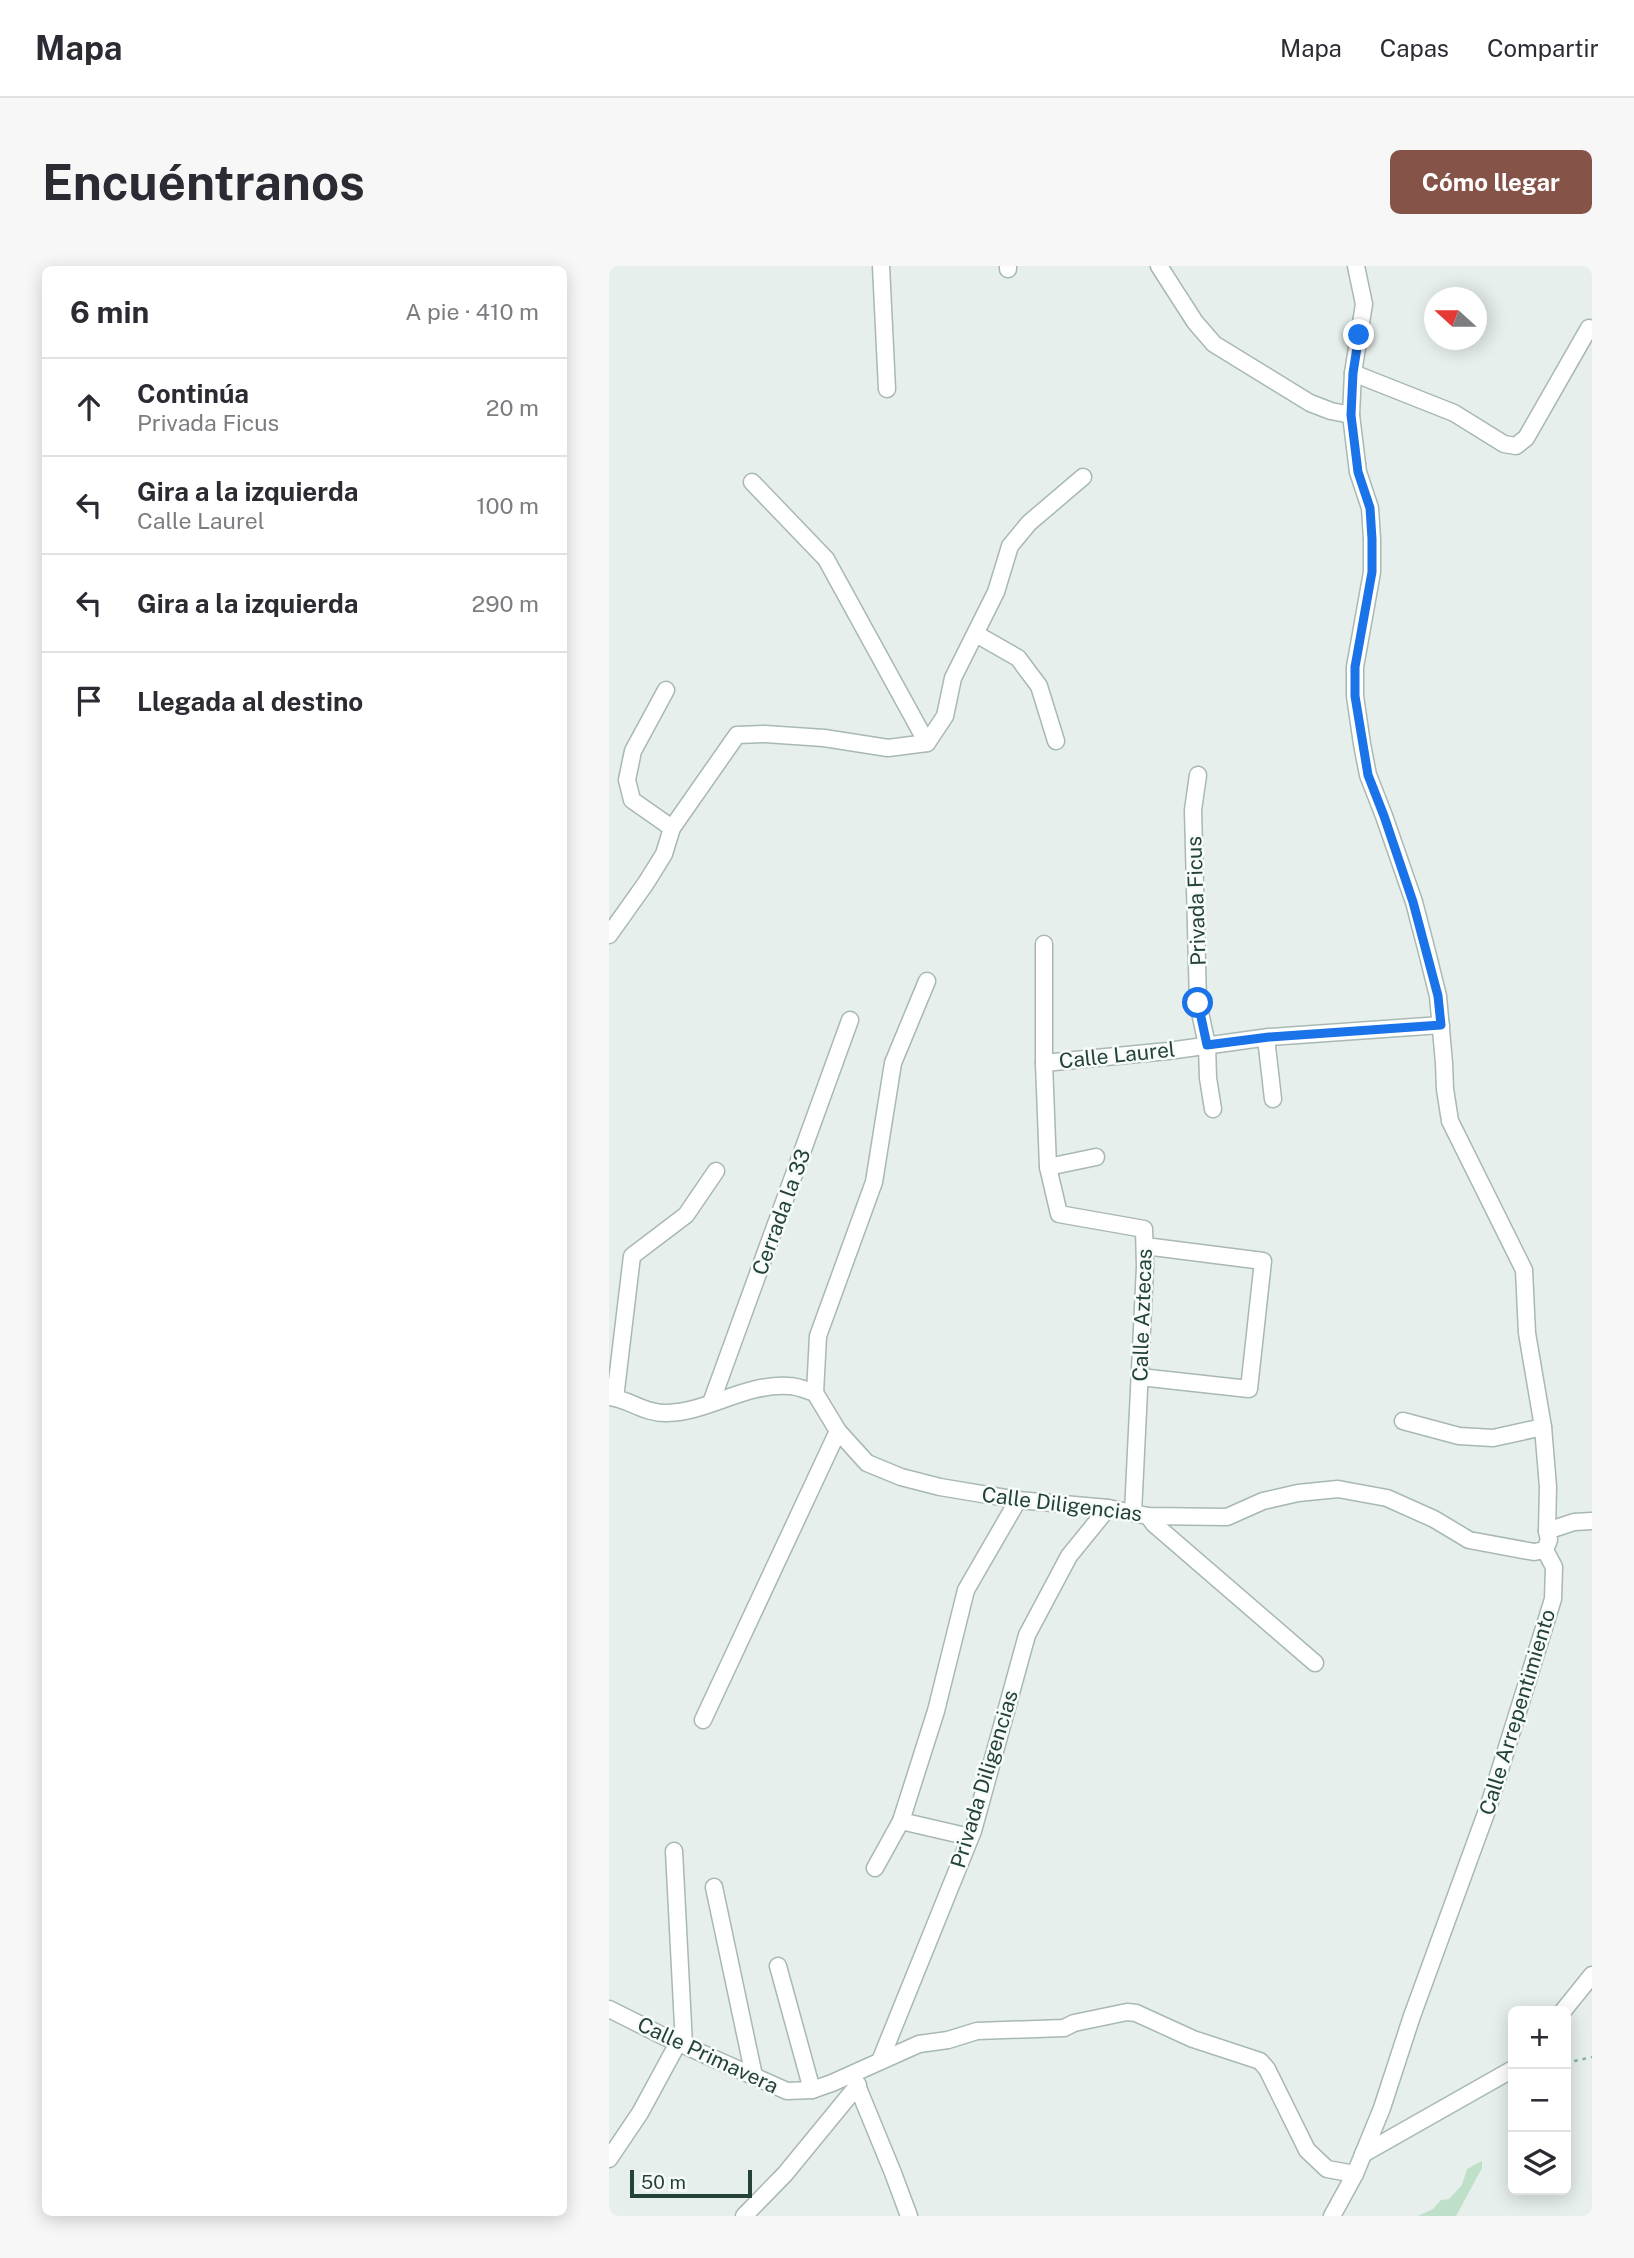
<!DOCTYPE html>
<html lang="es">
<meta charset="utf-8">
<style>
:root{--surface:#fff;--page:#f7f7f7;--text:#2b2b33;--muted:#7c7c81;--line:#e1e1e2;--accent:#855347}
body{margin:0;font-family:"Public Sans",sans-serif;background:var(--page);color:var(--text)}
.controls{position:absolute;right:21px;bottom:21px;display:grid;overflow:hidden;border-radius:10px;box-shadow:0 4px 18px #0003}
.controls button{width:63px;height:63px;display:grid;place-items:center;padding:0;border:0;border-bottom:2px solid var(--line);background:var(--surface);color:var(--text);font:35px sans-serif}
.compass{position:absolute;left:815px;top:21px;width:63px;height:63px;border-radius:50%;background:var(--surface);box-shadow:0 4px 18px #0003;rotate:291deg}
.scale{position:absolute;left:21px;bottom:18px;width:122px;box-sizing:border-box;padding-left:7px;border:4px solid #24423a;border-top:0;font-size:19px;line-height:24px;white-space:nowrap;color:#24423a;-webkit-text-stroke:5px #f7fbf9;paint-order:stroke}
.stop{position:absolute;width:21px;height:21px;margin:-16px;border:5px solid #1a73e8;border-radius:50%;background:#fff}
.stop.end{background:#1a73e8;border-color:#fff;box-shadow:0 2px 7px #0008}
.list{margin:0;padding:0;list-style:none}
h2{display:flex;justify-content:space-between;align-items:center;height:91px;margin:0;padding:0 28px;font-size:30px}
h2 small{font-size:23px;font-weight:400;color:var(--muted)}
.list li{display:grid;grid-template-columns:46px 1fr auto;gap:21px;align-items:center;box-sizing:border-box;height:98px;padding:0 28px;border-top:2px solid var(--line)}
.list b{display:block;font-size:26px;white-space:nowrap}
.list p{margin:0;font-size:23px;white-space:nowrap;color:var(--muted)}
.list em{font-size:23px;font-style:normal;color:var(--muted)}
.icon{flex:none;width:38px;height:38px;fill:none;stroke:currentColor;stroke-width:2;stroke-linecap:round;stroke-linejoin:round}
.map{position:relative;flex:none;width:983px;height:1950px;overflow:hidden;border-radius:10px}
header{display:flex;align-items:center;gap:42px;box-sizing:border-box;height:98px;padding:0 35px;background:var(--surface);border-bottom:2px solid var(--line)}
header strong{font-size:33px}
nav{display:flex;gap:38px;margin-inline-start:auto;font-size:24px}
.intro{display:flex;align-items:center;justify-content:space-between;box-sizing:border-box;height:168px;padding:0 42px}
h1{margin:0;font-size:49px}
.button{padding:18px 32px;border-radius:10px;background:var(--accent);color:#fff;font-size:24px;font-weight:700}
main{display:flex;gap:42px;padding:0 42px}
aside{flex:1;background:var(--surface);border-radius:10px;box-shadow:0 4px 18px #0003}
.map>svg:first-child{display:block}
</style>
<header>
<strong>Mapa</strong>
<nav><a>Mapa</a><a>Capas</a><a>Compartir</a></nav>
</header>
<div class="intro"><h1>Encuéntranos</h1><a class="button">Cómo llegar</a></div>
<main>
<aside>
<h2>6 min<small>A pie · 410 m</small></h2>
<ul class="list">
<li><svg class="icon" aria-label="ahead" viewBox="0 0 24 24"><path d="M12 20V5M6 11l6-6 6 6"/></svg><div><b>Continúa</b><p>Privada Ficus</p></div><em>20 m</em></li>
<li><svg class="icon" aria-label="left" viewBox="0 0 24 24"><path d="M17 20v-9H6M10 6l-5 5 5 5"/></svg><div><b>Gira a la izquierda</b><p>Calle Laurel</p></div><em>100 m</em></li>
<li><svg class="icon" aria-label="left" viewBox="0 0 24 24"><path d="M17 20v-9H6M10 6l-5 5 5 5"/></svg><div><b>Gira a la izquierda</b></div><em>290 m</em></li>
<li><svg class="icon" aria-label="arrive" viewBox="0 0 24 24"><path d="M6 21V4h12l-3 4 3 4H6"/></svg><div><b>Llegada al destino</b></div></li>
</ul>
</aside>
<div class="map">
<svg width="983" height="1950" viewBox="0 0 983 1950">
<rect width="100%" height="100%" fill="#e6efeb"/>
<!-- green -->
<polygon fill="#bfe0c8" points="873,1895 873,1902 847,1950 809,1950 824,1943 832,1934 840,1933 853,1919 858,1903"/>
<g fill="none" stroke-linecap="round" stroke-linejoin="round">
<defs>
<g id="street">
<polyline points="272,0 278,123"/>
<polyline points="399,0 399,3"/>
<polyline points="550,0 586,56 605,78 701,137 722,145 742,149"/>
<polyline points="744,107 845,147 895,178 907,180 917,172 980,62"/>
<polyline points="143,216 217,293 318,477"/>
<polyline points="367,368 409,392 430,420 447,475"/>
<polyline points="57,424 24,485 18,514 23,534 63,562"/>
<polyline points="589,509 584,544 589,737 598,779 599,812 604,843"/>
<polyline points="0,669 37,617 55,588 63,562 128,469 156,468 215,472 279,482 318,477 336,450 344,412 387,326 401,280 420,257 474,211"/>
<polyline points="435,678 435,797 439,901 450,948 535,963 536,1001 524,1247"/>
<polyline points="657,772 664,833"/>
<polyline points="435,797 559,785 660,771 832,759"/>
<polyline points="439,901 487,891"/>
<polyline points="531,1111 640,1123 654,995 536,980"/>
<polyline points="206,1127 209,1070 265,916 284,797 318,715"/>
<path d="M0 1131C20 1133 36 1148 58 1147 100 1146 136 1117 180 1120 188 1120 197 1124 206 1127L229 1165 258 1197 292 1211 331 1221 409 1234 499 1242 539 1250 618 1251 654 1235 689 1227 729 1223 778 1232 825 1253 860 1274 925 1286 936 1284"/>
<polyline points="6,1132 23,990 77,949 107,905"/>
<polyline points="102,1137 241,754"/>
<polyline points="794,1155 850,1170 884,1172 934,1161"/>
<polyline points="539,1250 545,1258 706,1397"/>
<polyline points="938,1265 965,1256 983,1255"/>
<polyline points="94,1454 229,1165"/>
<polyline points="292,1555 361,1571"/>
<polyline points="65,1585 75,1779"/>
<polyline points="266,1602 292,1555 327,1445 357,1324 409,1234"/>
<polyline points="105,1621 145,1810"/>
<polyline points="169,1700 203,1824"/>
<polyline points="0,1743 54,1770 178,1825 203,1824 223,1817 310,1778 339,1774 368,1765 455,1762 465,1757 518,1746 527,1747 584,1773 651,1795 658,1803 698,1884 718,1903 746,1908"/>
<polyline points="954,1745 983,1709"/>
<polyline points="271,1795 364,1565 418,1369 460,1290 499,1242"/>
<polyline points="245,1812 284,1907 300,1950"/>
<polyline points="754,1888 904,1803"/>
<polyline points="0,1893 31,1847 69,1777"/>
<polyline points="135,1950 176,1908 249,1819"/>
<polyline points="723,1950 746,1908 773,1842 803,1750 880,1539 944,1333 945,1301 936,1284 940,1274 938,1265 939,1221 934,1161 918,1067 915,1004 841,855 836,823 835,797 829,730 817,682 805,636 775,550 759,509 753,478 746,430 746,401 763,306 763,273 761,242 749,206 742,149 744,107 755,38 747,0"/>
</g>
</defs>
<!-- street casing -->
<use href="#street" stroke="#a8b8b2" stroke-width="19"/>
<!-- path -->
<polyline stroke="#86b3a5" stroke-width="2.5" stroke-dasharray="3.5 5" stroke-linecap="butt" points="957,1797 983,1791"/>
<!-- street -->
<use href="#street" stroke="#fff" stroke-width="16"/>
</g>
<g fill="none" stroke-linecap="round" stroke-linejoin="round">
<!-- route -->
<polyline stroke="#1a73e8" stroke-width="9" points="589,737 598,779 660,771 832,759 829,730 804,636 775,550 759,509 746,430 746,401 763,306 763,273 761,242 749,206 742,149 744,107 750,69"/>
</g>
<g text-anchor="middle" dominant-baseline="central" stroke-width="5" stroke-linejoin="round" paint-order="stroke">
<!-- street labels -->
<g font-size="21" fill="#24423a" stroke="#f7fbf9">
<text transform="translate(587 635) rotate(-92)">Privada Ficus</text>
<text transform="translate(508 789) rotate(-6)">Calle Laurel</text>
<text transform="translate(172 946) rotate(-70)">Cerrada la 33</text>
<text transform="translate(533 1049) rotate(-88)">Calle Aztecas</text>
<text transform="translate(453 1238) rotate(7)">Calle Diligencias</text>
<text transform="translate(908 1446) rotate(-73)">Calle Arrepentimiento</text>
<text transform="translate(375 1513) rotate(-73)">Privada Diligencias</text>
<text transform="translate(99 1789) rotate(25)">Calle Primavera</text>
</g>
</g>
</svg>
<div class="controls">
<button>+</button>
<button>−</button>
<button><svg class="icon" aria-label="layers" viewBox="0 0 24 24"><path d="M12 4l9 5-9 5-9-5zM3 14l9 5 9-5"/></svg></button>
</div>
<svg class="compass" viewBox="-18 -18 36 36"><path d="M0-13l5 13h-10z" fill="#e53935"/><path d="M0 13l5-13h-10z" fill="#7c7c81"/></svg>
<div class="scale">50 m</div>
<div class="stop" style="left:589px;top:737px"></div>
<div class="stop end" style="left:750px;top:69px"></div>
</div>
</main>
